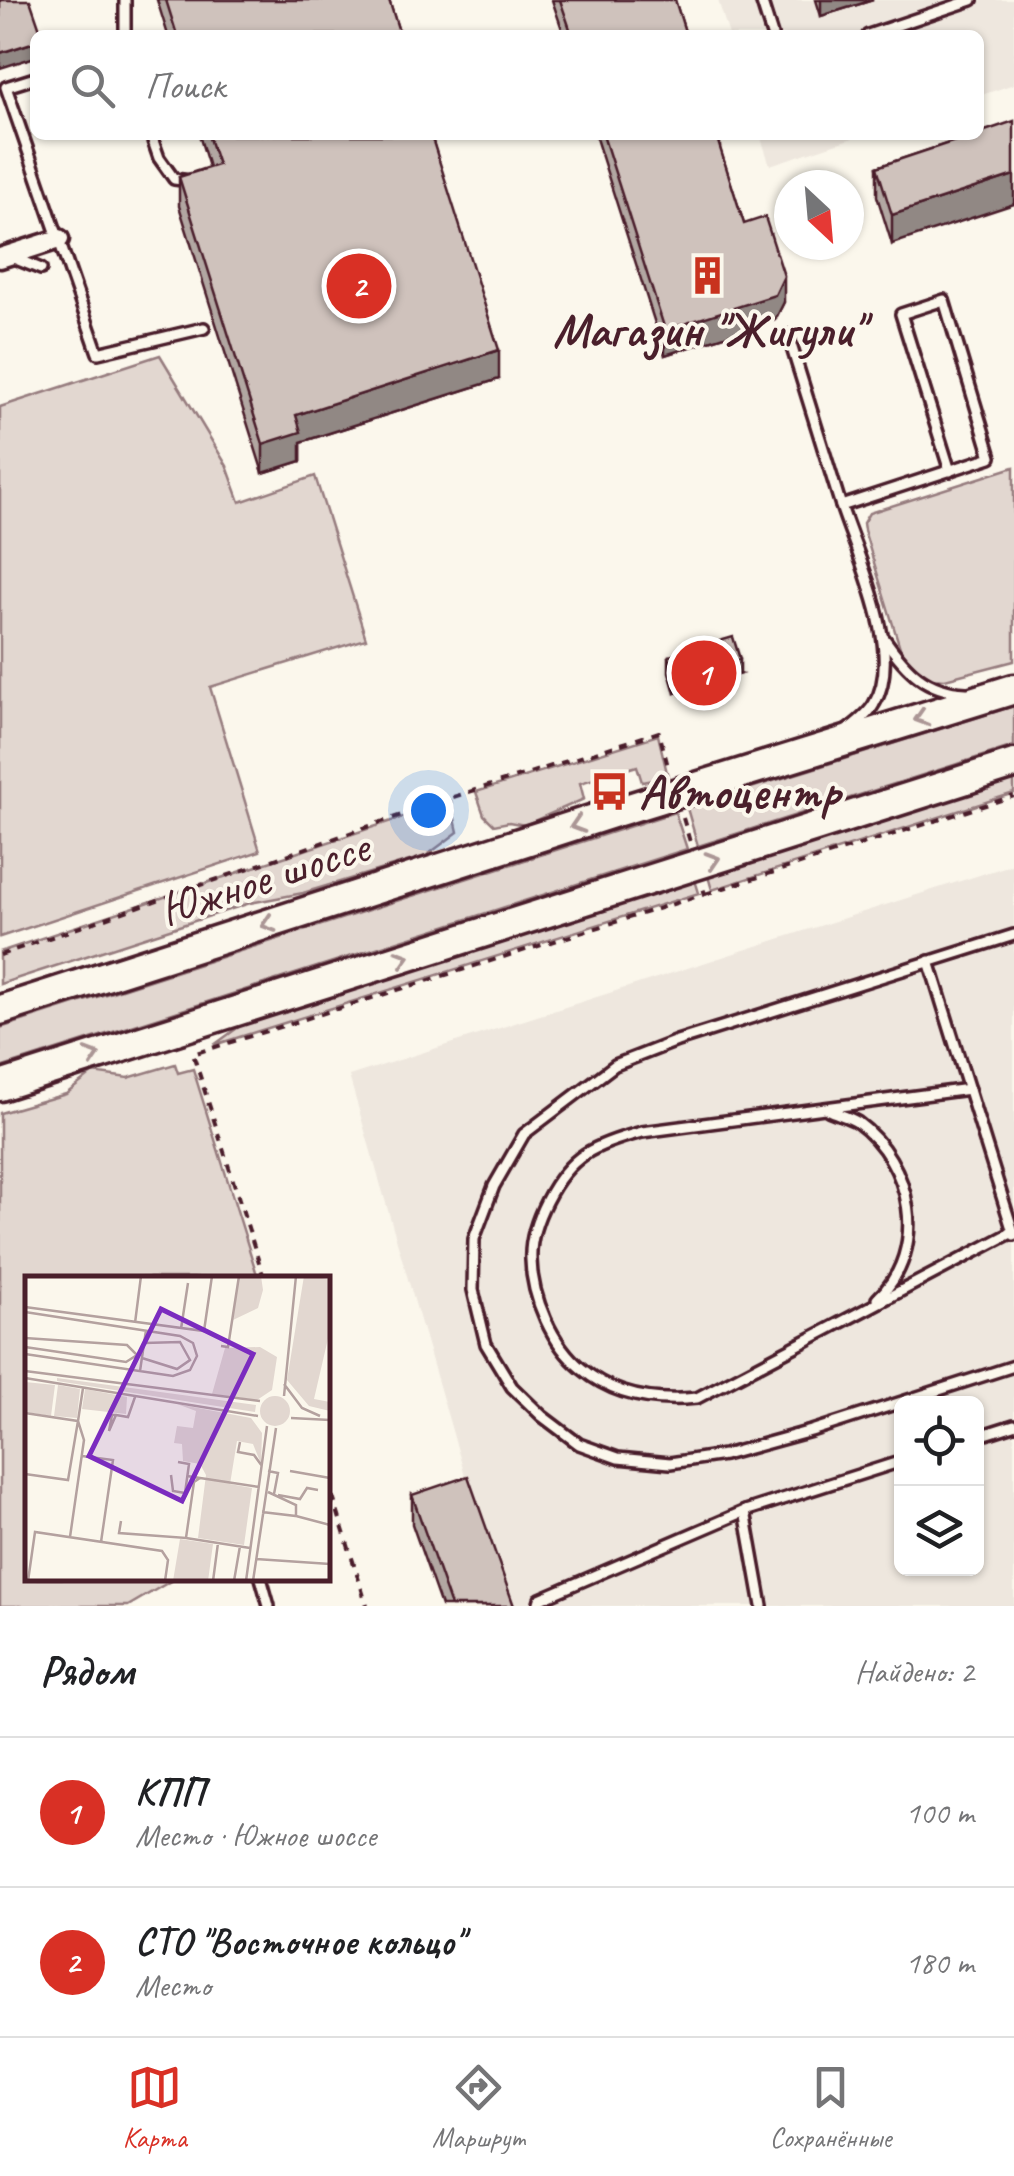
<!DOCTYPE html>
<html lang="ru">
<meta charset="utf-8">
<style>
:root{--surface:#fff;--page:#f6f6f6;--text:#202124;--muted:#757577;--line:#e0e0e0;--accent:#d93025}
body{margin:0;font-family:Caveat,sans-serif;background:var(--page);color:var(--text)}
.controls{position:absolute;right:30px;bottom:30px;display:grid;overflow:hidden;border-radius:15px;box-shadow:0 2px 8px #0004}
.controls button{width:90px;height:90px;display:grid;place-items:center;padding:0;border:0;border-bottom:2px solid var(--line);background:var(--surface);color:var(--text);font:50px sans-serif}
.compass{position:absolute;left:774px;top:170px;width:90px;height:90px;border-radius:50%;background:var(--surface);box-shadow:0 2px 8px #0004;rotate:154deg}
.you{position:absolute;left:428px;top:810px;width:35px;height:35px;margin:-25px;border:8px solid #fff;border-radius:50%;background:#1a73e8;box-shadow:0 0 0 15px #1a73e833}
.badge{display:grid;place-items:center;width:65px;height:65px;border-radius:50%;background:var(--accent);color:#fff;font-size:32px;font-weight:700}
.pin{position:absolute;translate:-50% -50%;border:5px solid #fff;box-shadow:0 2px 10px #0006}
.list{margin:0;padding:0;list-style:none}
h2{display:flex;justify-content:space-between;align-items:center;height:130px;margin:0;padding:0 40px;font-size:42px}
h2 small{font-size:32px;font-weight:400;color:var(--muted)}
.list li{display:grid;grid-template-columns:65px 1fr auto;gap:30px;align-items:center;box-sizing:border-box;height:150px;padding:0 40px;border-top:2px solid var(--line)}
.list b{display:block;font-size:38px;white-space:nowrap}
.list p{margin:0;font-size:32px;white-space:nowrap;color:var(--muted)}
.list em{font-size:32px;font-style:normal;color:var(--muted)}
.icon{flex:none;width:55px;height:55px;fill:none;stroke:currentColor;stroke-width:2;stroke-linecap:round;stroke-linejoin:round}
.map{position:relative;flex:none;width:1014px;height:1606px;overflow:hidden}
.search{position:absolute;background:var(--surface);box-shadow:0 2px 8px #0004;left:30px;right:30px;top:30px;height:110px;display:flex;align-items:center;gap:25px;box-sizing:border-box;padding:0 35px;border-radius:15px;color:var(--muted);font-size:38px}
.sheet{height:430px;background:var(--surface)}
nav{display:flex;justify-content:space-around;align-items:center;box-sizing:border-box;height:140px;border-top:2px solid var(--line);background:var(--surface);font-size:28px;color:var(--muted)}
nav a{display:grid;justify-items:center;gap:5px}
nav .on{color:var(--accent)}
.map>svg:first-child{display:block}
</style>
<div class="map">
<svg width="1014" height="1606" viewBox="0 0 1014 1606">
<rect width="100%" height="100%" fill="#fbf7ec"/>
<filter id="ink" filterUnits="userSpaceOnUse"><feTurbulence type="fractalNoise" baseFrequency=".01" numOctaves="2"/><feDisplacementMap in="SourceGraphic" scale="20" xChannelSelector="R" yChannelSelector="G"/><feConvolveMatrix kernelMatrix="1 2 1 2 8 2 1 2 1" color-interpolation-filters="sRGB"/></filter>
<g filter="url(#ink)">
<!-- built -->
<g fill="#eee7de" fill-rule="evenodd">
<polygon points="718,0 1014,0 1014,84 979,96 979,35 729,35"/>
<polygon points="760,135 862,135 770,165"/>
<path d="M1014 864V1606H503L349 1076ZM902 1404H976V1568H902Z"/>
</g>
<!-- green -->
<g fill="#e2d7d0" stroke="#967b7e" stroke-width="2.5">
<polygon points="160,355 227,466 240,502 315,476 366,639 210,687 260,851 0,937 0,407"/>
<polygon points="1014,467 1014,661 945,679 931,678 910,665 902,654 864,530 863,523 869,513"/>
<polygon points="1014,706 1014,746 698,846 687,808"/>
<polygon points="658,735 668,777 642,782 637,766 580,783 584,799 525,825 509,822 494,825 484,815 476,792"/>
<polygon points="1014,779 1014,793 712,890 708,876"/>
<polygon points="451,801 458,832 426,856 303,893 250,903 0,984 0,952"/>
<polygon points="675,812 687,849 0,1068 0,1028"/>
<polygon points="695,880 699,893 214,1045 240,1026 297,1006"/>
<polygon points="175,1064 178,1073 193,1069 258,1278 28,1278 28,1578 174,1579 128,1606 0,1606 0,1113 66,1094 93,1073 128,1078"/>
</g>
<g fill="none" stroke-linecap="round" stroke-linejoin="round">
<defs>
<g id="service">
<polyline points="761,0 772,35"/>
<polyline points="125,35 125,0"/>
<polyline points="868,35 972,0"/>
<polyline points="35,78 6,87 98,353 204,328"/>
<polyline points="151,135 159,158 174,179 191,181"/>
<polyline points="11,257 41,269"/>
<polyline points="788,335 841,506"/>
<path d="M884 638C906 670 926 691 966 693"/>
<path d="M845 732C855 724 868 715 874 704 905 654 858 558 841 506L991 457 944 300 901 314 950 471"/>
<polyline points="1014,935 677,1041 615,1065 524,1134 494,1186 474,1239 473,1290 486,1344 512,1387 542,1416 579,1444 618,1458 670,1463 724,1455 811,1431 1014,1366"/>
<polyline points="929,961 1014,1235"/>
<path d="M969 1089 642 1132C623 1137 602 1143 585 1154 556 1173 529 1225 531 1260 532 1298 552 1345 582 1369 615 1397 657 1402 697 1398L1013 1232"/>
<path d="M828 1110C837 1114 849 1117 857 1122 912 1162 930 1250 877 1299"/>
<polyline points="976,1437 1014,1425"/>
<polyline points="745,1511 762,1606"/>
<polyline points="261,1578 269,1606"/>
<polyline points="538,1606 540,1599 745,1511 902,1461"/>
</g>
<polyline id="minor" points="0,258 59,239"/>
<g id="primary">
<polyline points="0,1010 616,812 1014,689"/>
<polyline points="0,1086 1014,764"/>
</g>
</defs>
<!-- service casing -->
<use href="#service" stroke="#4a1f2b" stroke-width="16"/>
<!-- minor casing -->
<use href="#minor" stroke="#4a1f2b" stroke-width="25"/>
<!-- primary casing -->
<use href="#primary" stroke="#4a1f2b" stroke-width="35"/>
<!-- path -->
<g stroke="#4a1f2b" stroke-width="4" stroke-dasharray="8 8" stroke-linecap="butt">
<polyline points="683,818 690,842"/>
<polyline points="705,894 1014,796"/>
<polyline points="0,955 450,798 659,732 669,770"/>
<polyline points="264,1278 193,1054 705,894 702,885"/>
<polyline points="328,1481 367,1606"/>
</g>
<!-- service -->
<use href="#service" stroke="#fbf7ec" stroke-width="9"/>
<!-- minor -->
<use href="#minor" stroke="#fbf7ec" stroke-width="18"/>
<!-- primary -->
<use href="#primary" stroke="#fbf7ec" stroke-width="28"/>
</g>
<!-- wall -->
<g fill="#b2a7a2" stroke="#4a1f2b" stroke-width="2.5">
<polygon points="157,0 389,0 400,35 168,35"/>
<polygon points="552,0 675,0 686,35 564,35"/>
<polygon points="816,0 873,0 821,16"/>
<polygon points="199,135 431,135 499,379 301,442 301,461 263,473 179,206 179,177 209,167"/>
<polygon points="595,135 720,135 720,149 744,224 784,302 775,320 665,355"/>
<polygon points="973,135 892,244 877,196 877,167"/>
<polygon points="669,656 740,674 675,693 669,672"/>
<polygon points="412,1495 514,1606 441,1606 412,1524"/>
</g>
<!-- shaded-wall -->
<g fill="#918884" stroke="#4a1f2b" stroke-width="2.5">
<polygon points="821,0 873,0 821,16"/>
<polygon points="35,42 35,57 0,68 0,53"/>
<polygon points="1014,175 1014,204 892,244 892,215"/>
<polygon points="784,276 784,302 775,320 665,355 665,330"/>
<polygon points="499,350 499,379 301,442 301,461 263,473 263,444 296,415"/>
<polygon points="740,659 740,674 675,693 675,678"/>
</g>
<!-- building -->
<g fill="#cfc2bc" stroke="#4a1f2b" stroke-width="2.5">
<polygon points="0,0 30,0 42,35 35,35 35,42 0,53"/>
<polygon points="166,0 389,0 400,35 177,35"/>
<polygon points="560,0 675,0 686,35 572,35"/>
<polygon points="1014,121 1014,175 892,215 877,167 973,135 979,135 979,133"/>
<polygon points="208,135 431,135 499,350 296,415 301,432 263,444 179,177 218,165"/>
<polygon points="603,135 716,135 744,224 765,217 784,276 775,295 665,330"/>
<polygon points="733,637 740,659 675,678 669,656"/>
<polygon points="468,1476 514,1606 451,1606 412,1495"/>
</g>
<!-- one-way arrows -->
<defs><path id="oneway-chevron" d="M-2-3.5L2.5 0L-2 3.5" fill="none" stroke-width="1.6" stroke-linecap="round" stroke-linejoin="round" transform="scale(2.5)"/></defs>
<g stroke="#ab9695">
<use href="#oneway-chevron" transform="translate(921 718) rotate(163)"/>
<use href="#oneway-chevron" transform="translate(577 825) rotate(162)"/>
<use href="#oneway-chevron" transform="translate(713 860) rotate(-18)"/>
<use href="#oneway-chevron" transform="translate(268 924) rotate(162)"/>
<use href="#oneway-chevron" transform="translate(403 958) rotate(-18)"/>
<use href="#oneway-chevron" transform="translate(93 1056) rotate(-18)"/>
</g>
</g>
<!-- icons -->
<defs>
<symbol id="building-bare" viewBox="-9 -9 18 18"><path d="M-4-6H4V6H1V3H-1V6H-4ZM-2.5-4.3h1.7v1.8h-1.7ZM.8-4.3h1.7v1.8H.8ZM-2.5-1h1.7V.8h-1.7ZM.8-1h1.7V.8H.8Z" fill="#c8321e" stroke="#fbf7ec" stroke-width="2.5" paint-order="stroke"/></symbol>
<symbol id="bus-bare" viewBox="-9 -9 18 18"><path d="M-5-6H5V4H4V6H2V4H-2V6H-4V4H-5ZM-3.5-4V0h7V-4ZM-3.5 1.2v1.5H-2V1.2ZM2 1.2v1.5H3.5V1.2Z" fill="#c8321e" stroke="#fbf7ec" stroke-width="2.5" paint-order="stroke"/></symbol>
</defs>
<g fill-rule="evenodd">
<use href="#building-bare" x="680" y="248" width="55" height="55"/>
<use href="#bus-bare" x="582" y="764" width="55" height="55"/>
</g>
<g text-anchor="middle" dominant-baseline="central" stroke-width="8" stroke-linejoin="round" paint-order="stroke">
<!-- poi labels -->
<g font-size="48" font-weight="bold" fill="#4a1f2b" stroke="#fbf7ec">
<text x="708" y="330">Магазин "Жигули"</text>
<text x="639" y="792" text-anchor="start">Автоцентр</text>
</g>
<!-- street labels -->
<g font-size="48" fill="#4a1f2b" stroke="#fbf7ec">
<text transform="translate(264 878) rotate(-18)">Южное шоссе</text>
</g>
</g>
<!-- overview -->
<g transform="translate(25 1276)">
<rect width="305" height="305" fill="#fbf7ec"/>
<path d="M214 0H236L238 14 233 32 208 44ZM279 0 305 3V54L289 123 305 126V135L284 130 262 104ZM235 71 252 81 247 114 232 124 187 118 200 72ZM32 102 231 129 230 136 32 105ZM0 106 30 109 26 140 0 136ZM33 109 55 113 52 142 29 140ZM60 113 102 121 101 138 57 133ZM235 135a15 15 0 1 1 30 0a15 15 0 1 1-30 0ZM152 128 226 142 237 157 236 188 228 168 212 165 205 208 227 212 219 269 173 262 181 199 175 188 158 185 157 168 149 167 152 150 168 152 171 135ZM155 263 188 268 183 305H148Z" fill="#e2d7d0"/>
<path fill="none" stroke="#b4a19f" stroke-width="2.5" d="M0 31 179 55 187 0M0 36 155 60 168 67 172 80 165 94 148 100 0 78M110 47 116 0M156 53 163 7M0 62 102 69 112 79 101 86 0 71M196 70 203 71 214 0M117 82 152 93 165 84 155 66 119 67M0 95 235 125M115 95 121 54M0 102 233 140M259 108 277 132 295 140M259 120 271 0M0 137 53 145 58 112M91 139 84 155 87 139H91L103 141 110 121M266 142 305 144M215 166 213 176 229 179 237 190M57 180 88 184 76 266M243 195 253 197 249 218M265 195 305 202M0 198 43 204 53 145 59 164 45 261M146 199 148 215 160 217 164 188 153 186M162 200 234 211M253 219 275 223 282 212 293 214M237 236 271 240V229L243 216M271 240 305 249M96 245 94 257 161 262 169 206 175 202M161 262 225 272M231 283 305 288M3 305 10 256 137 275 143 284 140 305M188 305 193 267M209 305 215 270M221 305 242 150M228 305 251 152"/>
<path fill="#7b2cbf" fill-opacity="0.15" stroke="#7b2cbf" stroke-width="5" d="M136 33 228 78 157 225 64 180Z"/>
<rect width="305" height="305" fill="none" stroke="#4a1f2b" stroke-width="5"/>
</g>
</svg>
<div class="controls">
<button><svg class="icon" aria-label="locate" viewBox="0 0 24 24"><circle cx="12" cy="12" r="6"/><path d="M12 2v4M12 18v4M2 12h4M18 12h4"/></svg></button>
<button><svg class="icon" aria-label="layers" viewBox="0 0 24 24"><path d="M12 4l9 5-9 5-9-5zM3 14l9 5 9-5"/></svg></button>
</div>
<svg class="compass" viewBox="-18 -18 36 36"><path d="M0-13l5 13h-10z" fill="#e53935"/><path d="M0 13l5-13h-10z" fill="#757577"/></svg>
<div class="you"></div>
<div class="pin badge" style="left:704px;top:673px">1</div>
<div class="pin badge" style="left:359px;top:286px">2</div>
<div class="search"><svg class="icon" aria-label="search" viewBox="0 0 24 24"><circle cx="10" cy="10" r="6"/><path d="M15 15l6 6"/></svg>Поиск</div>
</div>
<section class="sheet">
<h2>Рядом<small>Найдено: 2</small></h2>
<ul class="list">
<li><span class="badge">1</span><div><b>КПП</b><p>Место · Южное шоссе</p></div><em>100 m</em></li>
<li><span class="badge">2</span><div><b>СТО &quot;Восточное кольцо&quot;</b><p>Место</p></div><em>180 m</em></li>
</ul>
</section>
<nav>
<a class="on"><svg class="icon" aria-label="map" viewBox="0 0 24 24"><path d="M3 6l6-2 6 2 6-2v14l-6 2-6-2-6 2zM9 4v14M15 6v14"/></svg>Карта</a>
<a><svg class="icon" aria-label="directions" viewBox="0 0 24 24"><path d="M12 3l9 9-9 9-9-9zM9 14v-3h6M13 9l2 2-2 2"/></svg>Маршрут</a>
<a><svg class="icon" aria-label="saved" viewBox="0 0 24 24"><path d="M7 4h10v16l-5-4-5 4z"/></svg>Сохранённые</a>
</nav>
